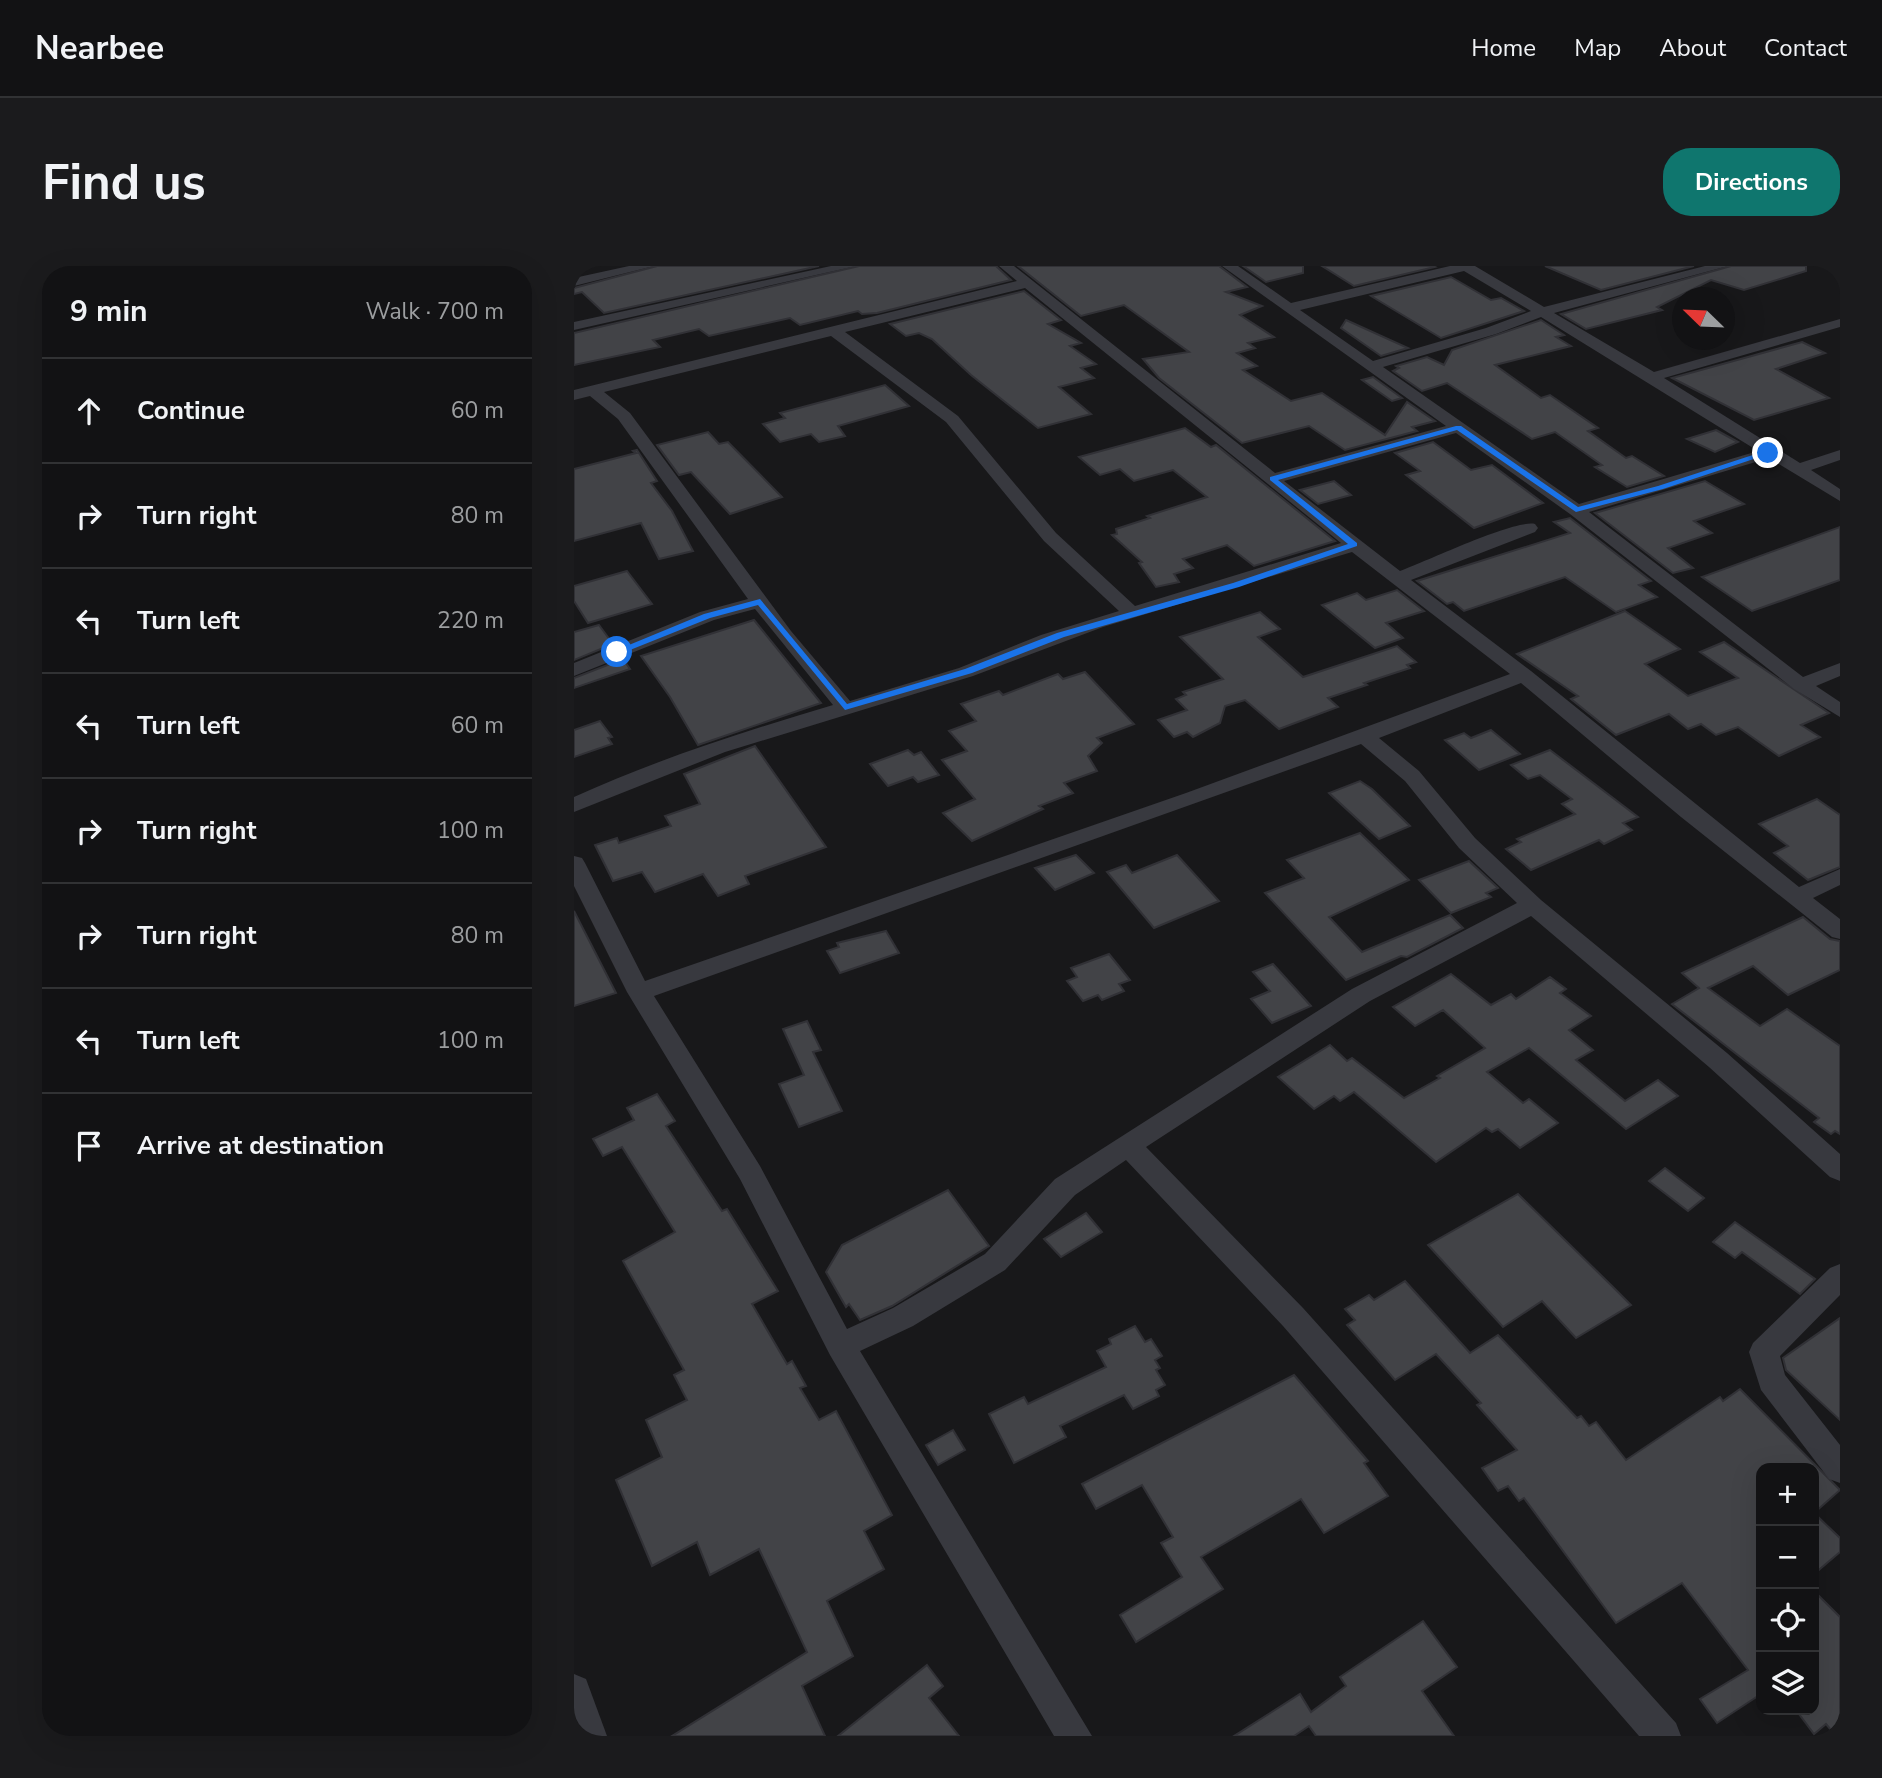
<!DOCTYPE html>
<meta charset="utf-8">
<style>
:root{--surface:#121214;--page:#1b1b1d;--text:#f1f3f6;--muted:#9c9ea0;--line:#313234;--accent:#0f766e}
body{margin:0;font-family:"Nunito Sans",sans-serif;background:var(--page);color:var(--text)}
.controls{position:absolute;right:21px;bottom:21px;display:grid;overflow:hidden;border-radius:14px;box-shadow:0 7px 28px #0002}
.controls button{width:63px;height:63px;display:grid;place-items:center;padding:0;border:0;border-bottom:2px solid var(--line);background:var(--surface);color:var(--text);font:35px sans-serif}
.compass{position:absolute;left:1098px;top:21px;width:63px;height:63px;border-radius:50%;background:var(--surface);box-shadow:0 7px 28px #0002;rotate:293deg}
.stop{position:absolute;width:21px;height:21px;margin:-16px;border:5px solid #1a73e8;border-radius:50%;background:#fff}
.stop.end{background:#1a73e8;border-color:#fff;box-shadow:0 2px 7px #0008}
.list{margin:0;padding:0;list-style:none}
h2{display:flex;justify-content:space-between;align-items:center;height:91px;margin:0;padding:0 28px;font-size:30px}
h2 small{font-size:23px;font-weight:400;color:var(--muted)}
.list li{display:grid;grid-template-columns:46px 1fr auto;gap:21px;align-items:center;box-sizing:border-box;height:105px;padding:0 28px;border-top:2px solid var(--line)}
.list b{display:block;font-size:26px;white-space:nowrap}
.list em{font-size:23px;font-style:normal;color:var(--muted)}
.icon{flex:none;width:38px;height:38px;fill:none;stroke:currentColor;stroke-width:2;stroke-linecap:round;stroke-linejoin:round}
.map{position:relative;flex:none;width:1266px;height:1470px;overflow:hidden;border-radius:28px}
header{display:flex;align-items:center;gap:42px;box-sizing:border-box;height:98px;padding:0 35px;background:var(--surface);border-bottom:2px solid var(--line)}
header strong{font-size:33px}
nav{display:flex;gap:38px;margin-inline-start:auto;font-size:24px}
.intro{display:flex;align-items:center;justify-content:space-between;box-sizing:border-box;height:168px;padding:0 42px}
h1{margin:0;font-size:49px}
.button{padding:18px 32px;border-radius:28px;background:var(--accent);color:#fff;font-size:24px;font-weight:700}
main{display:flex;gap:42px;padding:0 42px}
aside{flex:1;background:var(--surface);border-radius:28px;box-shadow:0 7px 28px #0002}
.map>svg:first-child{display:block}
</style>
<header>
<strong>Nearbee</strong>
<nav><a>Home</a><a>Map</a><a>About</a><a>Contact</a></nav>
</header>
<div class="intro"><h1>Find us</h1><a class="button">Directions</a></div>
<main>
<aside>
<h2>9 min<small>Walk · 700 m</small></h2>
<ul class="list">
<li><svg class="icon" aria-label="ahead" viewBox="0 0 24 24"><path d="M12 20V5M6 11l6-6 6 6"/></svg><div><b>Continue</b></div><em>60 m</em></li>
<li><svg class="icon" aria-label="right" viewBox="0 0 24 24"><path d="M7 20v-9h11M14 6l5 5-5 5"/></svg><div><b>Turn right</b></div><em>80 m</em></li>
<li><svg class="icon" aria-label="left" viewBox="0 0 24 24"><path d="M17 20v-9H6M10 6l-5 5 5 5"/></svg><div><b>Turn left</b></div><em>220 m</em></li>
<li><svg class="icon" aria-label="left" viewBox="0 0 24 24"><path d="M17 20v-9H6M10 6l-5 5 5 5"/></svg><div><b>Turn left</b></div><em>60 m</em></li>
<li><svg class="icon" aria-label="right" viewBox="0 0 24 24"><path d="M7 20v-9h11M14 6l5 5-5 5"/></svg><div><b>Turn right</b></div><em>100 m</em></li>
<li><svg class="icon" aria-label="right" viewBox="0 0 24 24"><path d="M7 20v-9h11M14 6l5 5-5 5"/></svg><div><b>Turn right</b></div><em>80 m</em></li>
<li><svg class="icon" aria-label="left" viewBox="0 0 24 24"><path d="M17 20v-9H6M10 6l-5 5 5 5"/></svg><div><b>Turn left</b></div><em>100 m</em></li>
<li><svg class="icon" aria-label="arrive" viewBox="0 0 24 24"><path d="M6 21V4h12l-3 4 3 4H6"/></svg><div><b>Arrive at destination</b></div></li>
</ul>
</aside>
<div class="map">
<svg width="1266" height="1470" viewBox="0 0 1266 1470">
<rect width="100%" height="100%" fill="#18181a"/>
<!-- building -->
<g fill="#424347" stroke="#313136" stroke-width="2">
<polygon points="83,0 245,0 30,47 8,26 0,28 0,22"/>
<polygon points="285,0 422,0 437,14 303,47 288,48 284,45 226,59 216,52 135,70 125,63 79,74 86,81 0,99 0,67"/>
<polygon points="444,0 645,0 673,21 652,26 688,40 666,49 700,71 674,77 681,82 663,87 683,100 669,104 717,135 748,127 811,169 833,136 861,155 838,161 843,165 771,184 735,160 668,177 585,112 569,93 615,86 550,39 507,50"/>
<polygon points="669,0 729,0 729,7 692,16"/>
<polygon points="748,0 859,0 861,1 780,20"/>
<polygon points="971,0 1120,0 1027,24"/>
<polygon points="1157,0 1232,0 1232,5 1170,24 1137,14 1083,41 1088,44 1012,63 987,48"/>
<polygon points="877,11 917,34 927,32 950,45 867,72 797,30"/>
<polygon points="450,25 487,54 474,58 507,77 496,80 522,98 507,102 520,112 485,121 517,148 464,162 397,109 358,73 345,67 332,70 316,58"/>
<polygon points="772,54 834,82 807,90 767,62"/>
<polygon points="967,54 990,69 982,71 997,80 921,99 967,132 976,129 1024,162 1014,165 1052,192 1058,190 1090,210 1053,221 1021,201 1028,199 981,166 958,173 873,117 848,125 819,105 825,102 822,100 853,91 870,99 878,84"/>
<polygon points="1228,76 1251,87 1202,103 1255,132 1180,154 1098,112"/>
<polygon points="799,111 828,132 818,135 788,114"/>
<polygon points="311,119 335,140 264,160 271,170 245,176 237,168 206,176 189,158 211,152 206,147"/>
<polygon points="611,162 637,181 642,179 761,275 680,300 653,279 609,293 619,302 600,308 605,316 582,321 565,297 568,296 538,269 543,268 542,263 576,252 573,250 633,231 599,204 560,215 546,203 526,209 505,191"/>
<polygon points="1142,164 1164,176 1141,186 1113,173"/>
<polygon points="134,166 145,178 154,176 208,231 156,248 117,206 105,209 83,179"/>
<polygon points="859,176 897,204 918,199 969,237 900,262 832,209 846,205 821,187"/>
<polygon points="63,184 83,215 77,217 98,245 119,285 85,293 67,257 0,275 0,203 62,187 59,185"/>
<polygon points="760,215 777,229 744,238 726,224"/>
<polygon points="1131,215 1170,238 1120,255 1138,267 1094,282 1119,302 1099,307 1021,247"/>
<polygon points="996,252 1077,315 1065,319 1083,331 1042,346 991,311 890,345 879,336 873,338 843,315 996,267 980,256"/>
<polygon points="1266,261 1266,314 1178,345 1128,311"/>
<polygon points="53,305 78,338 14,357 0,335 0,320"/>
<polygon points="823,324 850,345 812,357 829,372 801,382 748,339 783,327 792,334"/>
<polygon points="1051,345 1106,383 1071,398 1114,430 1164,412 1126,386 1150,376 1255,447 1227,459 1246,471 1205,490 1164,461 1142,469 1127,458 1114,463 1095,448 1042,469 997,433 1004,430 943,388"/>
<polygon points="686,346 706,363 684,371 729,411 823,380 842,396 833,399 836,402 790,417 793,419 754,432 764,441 705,463 671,434 651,440 646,457 619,471 613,466 600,471 584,454 613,444 602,433 612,429 609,426 649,413 606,371"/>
<polygon points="180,354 247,437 124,479 96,431 67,390"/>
<polygon points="25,359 39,378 0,394 0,366"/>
<polygon points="49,393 56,403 0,422 0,412"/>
<polygon points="511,406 560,458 523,472 528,477 514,490 523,505 490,517 499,527 465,540 469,543 398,575 369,547 401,533 368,494 393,485 375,465 402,455 387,438 425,425 429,429 484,408 489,413"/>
<polygon points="26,455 38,471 34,472 38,478 0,491 0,464"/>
<polygon points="917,464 946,488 905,504 871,474 890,467 897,472"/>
<polygon points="181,480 252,581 171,610 175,618 144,630 129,608 81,626 68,606 39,615 21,579 43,572 45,577 97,560 91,550 126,538 110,508"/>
<polygon points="334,484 340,489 347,486 365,509 344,516 339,511 314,520 296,498"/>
<polygon points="976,484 1064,551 1049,557 1058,564 1030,578 1025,574 957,604 932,583 947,576 943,573 1001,548 988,538 998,533 966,509 954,513 937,499"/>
<polygon points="786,515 798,523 836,560 805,573 755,527"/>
<polygon points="1243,533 1266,549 1266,601 1234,614 1200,587 1214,580 1185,558"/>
<polygon points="786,567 835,614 755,651 788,686 876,649 889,662 833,691 827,690 772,714 691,627 730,612 713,594"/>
<polygon points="502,589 520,607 481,624 461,602"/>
<polygon points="603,589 645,635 580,662 533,606 552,599 558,607"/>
<polygon points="895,595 924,622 912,627 917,631 877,647 845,614"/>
<polygon points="0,645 42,727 0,740"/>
<polygon points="1229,651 1256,673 1266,675 1266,704 1214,729 1179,700 1134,722 1186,760 1213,743 1266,780 1266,868 1261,865 1257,868 1240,856 1245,852 1098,738 1125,722 1108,707"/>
<polygon points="312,665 325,687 266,707 253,685 265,681 263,677"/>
<polygon points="535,688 556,714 545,718 550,725 528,734 524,729 509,735 493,715 503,711 497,702"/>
<polygon points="699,698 737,740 698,757 677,733 696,725 679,706"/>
<polygon points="877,708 917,739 937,728 942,733 976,711 992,723 986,727 1017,750 995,764 1019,784 1002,794 1051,835 1084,814 1104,830 1052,863 955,782 913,806 949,837 955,833 984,857 946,882 924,863 918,866 912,862 862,896 780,826 766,835 760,830 740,843 704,811 756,779 773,795 778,792 830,832 866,812 863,810 911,782 869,744 841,760 819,741"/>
<polygon points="233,755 247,784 239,786 268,845 225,861 205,818 230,809 209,763"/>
<polygon points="83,828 101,855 92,860 148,945 153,943 204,1025 178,1038 213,1098 218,1095 232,1120 226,1122 245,1154 262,1145 318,1249 290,1265 310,1303 253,1335 279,1390 228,1420 251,1470 98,1470 233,1386 185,1283 136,1309 123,1276 78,1300 42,1214 88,1191 72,1154 113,1134 100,1109 110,1104 49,995 101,966 48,881 29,890 19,873 60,854 53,842"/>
<polygon points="1091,902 1130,932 1114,945 1075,915"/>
<polygon points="374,924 415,980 318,1040 286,1054 275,1038 272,1041 252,1006 268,979"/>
<polygon points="944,928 1039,1021 1057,1039 1002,1072 968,1035 929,1061 854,979"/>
<polygon points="512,947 528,966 487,991 470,973"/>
<polygon points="1161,956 1241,1013 1226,1028 1168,986 1161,992 1139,976"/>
<polygon points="831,1015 896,1087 924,1069 1003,1152 1007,1150 1015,1160 1022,1156 1052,1194 1146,1131 1149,1135 1166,1123 1266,1224 1240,1247 1240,1202 1187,1202 1187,1428 1143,1457 1126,1433 1174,1404 1108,1317 1042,1357 950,1232 945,1235 934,1220 924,1225 908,1202 943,1184 903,1139 907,1137 862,1088 821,1114 773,1059 781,1054 771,1043 795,1029 800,1034"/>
<polygon points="1266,1052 1266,1154 1212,1104 1209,1092"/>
<polygon points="561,1060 571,1076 577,1073 588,1090 581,1094 586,1102 582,1104 591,1119 582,1124 585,1130 559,1143 550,1129 486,1160 492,1171 440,1197 415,1148 450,1131 454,1138 532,1101 523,1085 537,1078 535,1073"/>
<polygon points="720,1109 794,1195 790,1197 814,1230 750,1267 727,1233 627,1291 649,1323 562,1376 546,1349 608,1311 587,1277 599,1271 568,1219 522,1243 508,1218"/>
<polygon points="379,1164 391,1184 364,1199 352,1179"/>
<polygon points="1240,1247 1266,1272 1266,1286 1240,1308"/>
<polygon points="1240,1325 1266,1351 1266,1470 1262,1470 1252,1458 1240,1468 1222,1444 1240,1444"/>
<polygon points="849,1355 883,1401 848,1425 880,1470 742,1470 735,1460 720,1470 660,1470 726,1428 737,1446 772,1420 766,1411"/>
<polygon points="353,1399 369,1420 355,1432 385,1470 264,1470"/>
</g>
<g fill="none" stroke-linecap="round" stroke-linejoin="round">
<!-- minor -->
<g fill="#38393f" fill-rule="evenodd">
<polygon points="55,0 80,0 0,20 0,12"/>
<polygon points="257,0 282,0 0,64 0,56"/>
<path d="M425 0H440L701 207 872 160 648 0H664L717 37 876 0H901L970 41 1131 0H1154L980 47 1080 106 1266 53V61L1090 112 1226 197 1266 184V194L1237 204 1266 223V235L1195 192 1015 246 1229 411 1266 397V410L1242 420 1266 436V451L1220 423 996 248 882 167 710 215 826 305C851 296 941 253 961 258L964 262 961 266 837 314 957 405 1225 621 1266 603V619L1239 632 1266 653V673L1258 671 1107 551 947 417 805 472 845 505 901 572 967 634 1153 787 1266 888V915L1256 911 1135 801 957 650 796 735 572 881 729 1042 1102 1457 1107 1470H1065L709 1060 552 894 501 929 431 1004 339 1060 286 1085 518 1470H480L256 1089 166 913 53 726 0 620V590L8 592 11 597 71 715 612 527 936 408 778 286 529 361 399 410 151 486 0 546V531C84 493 171 465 259 439L181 343 140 354 0 410V397L126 346 174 333 44 153 16 130 0 134V124L443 15ZM890 5 957 45 912 62 799 95 726 44ZM451 22 767 277 561 340 482 267 384 150 271 66ZM967 51 1184 185 1005 238 809 101 922 68ZM257 70 372 156 470 275 545 345 467 369 385 402 276 435 217 365 56 147 30 126ZM787 478 831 515 885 582 943 637 778 723 481 913 411 988 319 1042 273 1063 186 900 80 730Z"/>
<polygon points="1266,998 1266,1029 1206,1090 1211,1109 1266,1179 1266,1217 1255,1213 1187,1124 1175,1086 1179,1077 1256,1002"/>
<polygon points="0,1408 12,1413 33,1470 0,1470"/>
</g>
</g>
<!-- route -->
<polygon fill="#1a73e8" points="882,160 887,160 1004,241 1084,220 1191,185 1198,187 1089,223 1002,246 883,164 704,214 783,277 783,280 665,321 490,371 398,407 271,444 184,339 136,352 46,388 38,386 130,348 186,333 273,438 391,403 483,367 659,317 774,278 696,214 696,211"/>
</svg>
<div class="controls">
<button>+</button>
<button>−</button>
<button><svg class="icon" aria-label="locate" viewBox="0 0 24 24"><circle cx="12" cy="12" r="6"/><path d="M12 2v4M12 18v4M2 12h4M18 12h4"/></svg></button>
<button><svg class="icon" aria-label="layers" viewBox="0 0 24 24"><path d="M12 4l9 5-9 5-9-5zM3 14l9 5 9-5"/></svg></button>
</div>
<svg class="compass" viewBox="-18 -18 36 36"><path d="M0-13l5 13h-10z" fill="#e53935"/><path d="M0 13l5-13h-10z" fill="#9c9ea0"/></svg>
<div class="stop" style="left:43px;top:386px"></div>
<div class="stop end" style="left:1194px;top:187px"></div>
</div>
</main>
